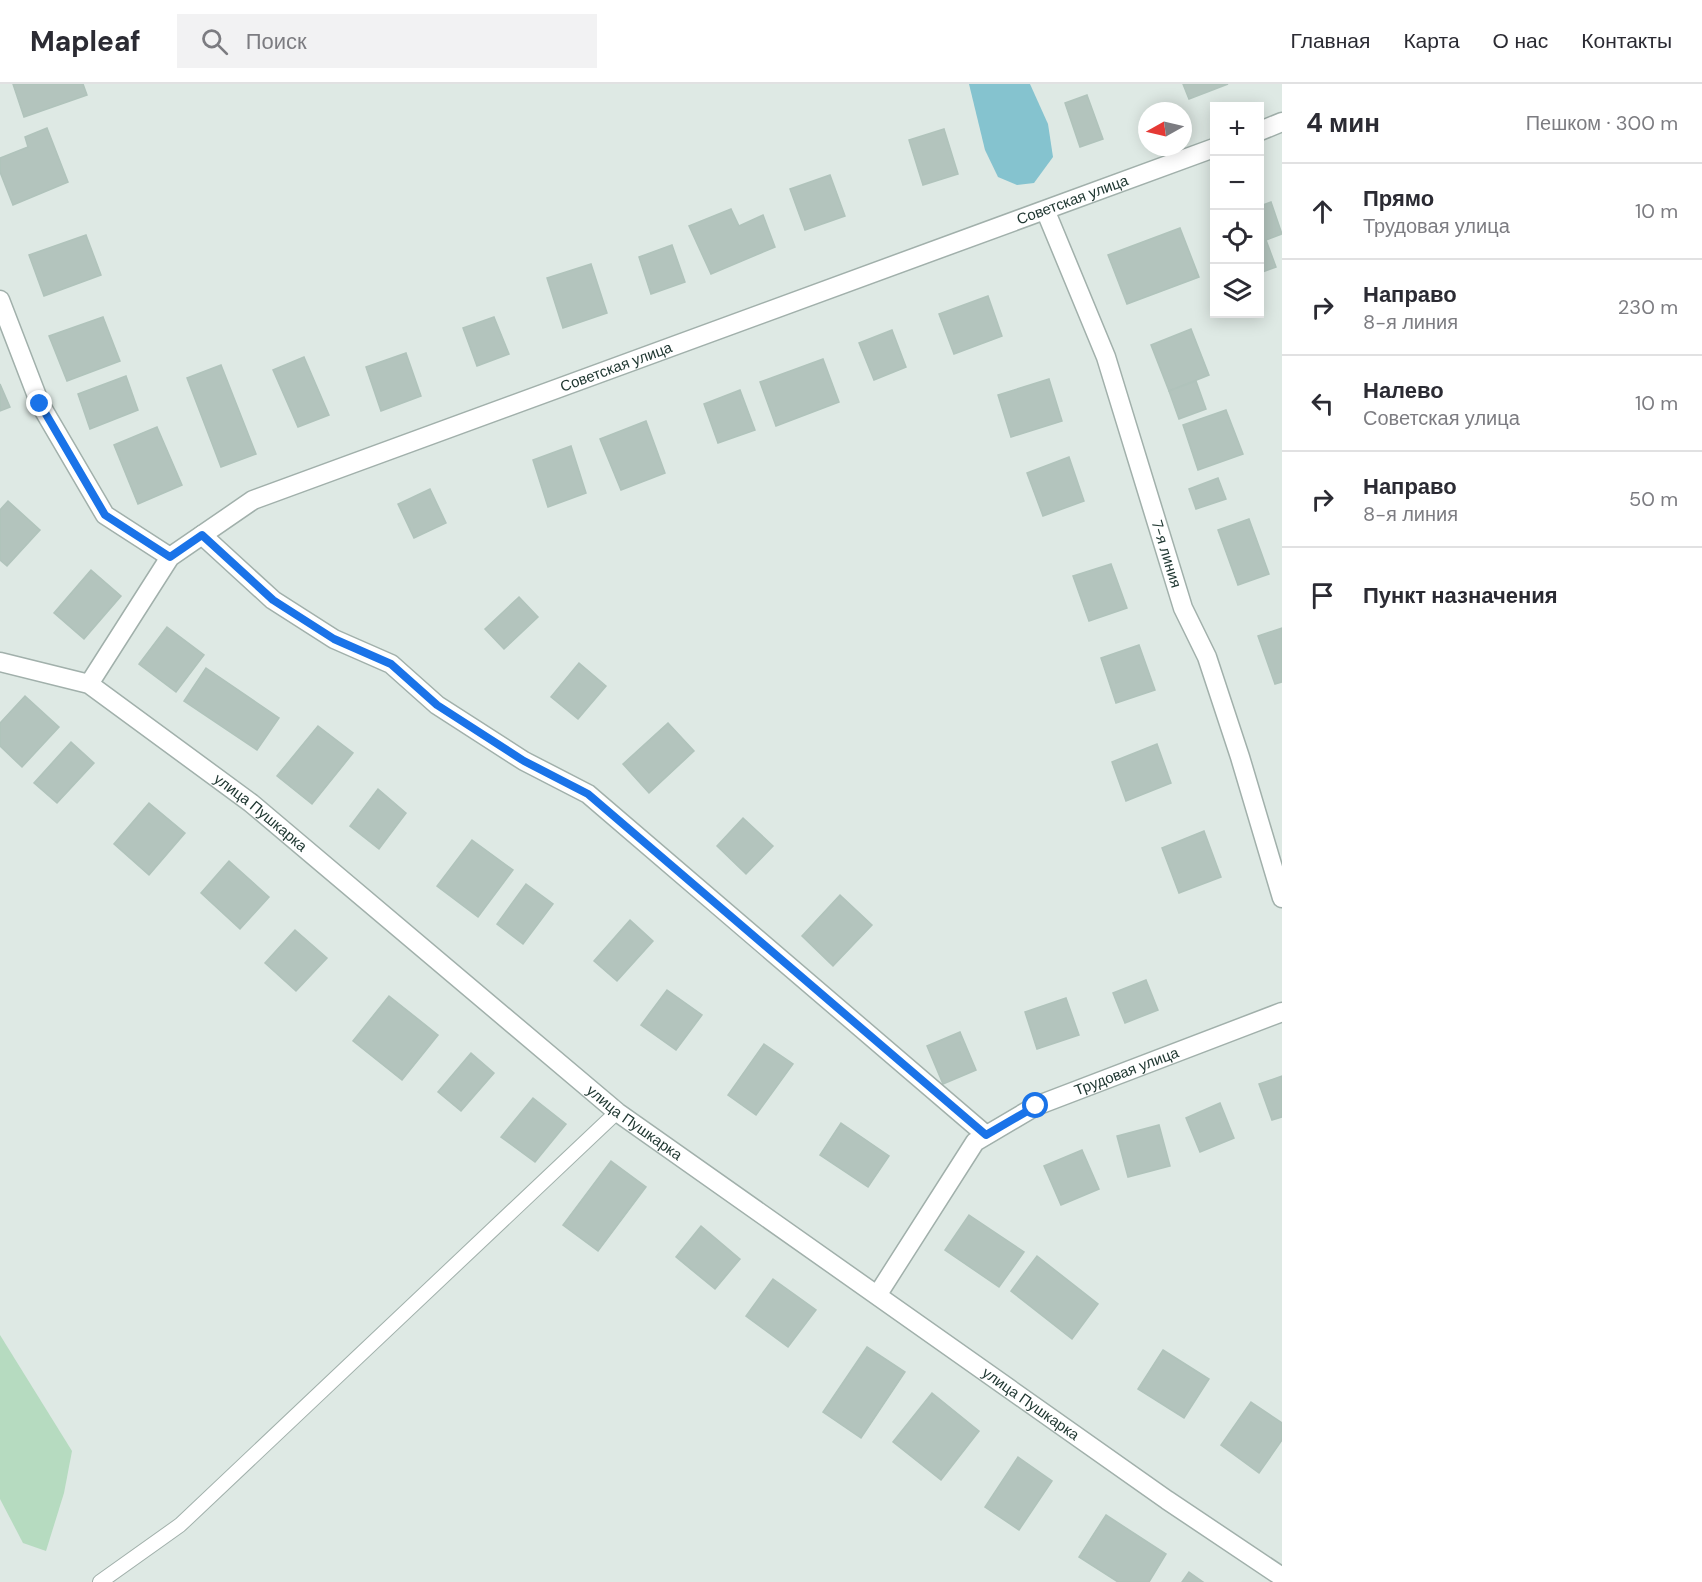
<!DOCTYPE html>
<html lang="ru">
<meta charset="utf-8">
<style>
:root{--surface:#fff;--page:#f2f2f3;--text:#2b2b33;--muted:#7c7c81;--line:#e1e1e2}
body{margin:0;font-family:"DM Sans",sans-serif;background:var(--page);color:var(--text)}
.controls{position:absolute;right:18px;top:18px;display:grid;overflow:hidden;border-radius:0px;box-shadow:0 3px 15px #0003}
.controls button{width:54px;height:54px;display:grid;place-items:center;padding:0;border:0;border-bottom:2px solid var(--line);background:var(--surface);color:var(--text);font:30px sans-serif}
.compass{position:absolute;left:1138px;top:18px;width:54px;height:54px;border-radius:50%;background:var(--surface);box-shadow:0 3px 15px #0003;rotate:262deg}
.stop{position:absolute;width:18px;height:18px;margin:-14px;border:4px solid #1a73e8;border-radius:50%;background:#fff}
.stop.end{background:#1a73e8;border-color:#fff;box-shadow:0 2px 6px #0008}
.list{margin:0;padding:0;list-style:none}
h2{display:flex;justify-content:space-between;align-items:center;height:78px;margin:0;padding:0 24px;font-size:26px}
h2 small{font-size:20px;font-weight:400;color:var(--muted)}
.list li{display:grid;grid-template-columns:39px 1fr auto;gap:18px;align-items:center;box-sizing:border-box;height:96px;padding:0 24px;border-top:2px solid var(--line)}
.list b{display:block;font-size:22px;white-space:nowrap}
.list p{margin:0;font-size:20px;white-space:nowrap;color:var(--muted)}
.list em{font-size:20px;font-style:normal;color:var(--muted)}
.icon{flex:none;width:33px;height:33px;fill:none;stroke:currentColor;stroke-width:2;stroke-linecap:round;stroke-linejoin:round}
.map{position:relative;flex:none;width:1282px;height:1498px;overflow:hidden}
header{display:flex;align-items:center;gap:36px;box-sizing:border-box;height:84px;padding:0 30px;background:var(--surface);border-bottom:2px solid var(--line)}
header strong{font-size:28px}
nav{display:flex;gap:33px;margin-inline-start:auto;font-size:21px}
.search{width:420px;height:54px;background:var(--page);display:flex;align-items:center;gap:15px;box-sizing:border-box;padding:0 21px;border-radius:0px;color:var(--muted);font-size:22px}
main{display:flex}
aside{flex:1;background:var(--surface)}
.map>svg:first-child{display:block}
</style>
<header>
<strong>Mapleaf</strong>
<div class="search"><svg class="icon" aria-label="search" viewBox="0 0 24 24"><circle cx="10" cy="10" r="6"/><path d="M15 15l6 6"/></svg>Поиск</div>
<nav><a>Главная</a><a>Карта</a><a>О нас</a><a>Контакты</a></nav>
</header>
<main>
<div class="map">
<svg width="1282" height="1498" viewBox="0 0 1282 1498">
<rect width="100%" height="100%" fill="#dee9e4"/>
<!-- green -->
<polygon fill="#b6dbc0" points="0,1251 72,1367 64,1409 46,1467 23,1459 0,1415"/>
<!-- water -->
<polygon fill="#85c3cf" points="969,0 1030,0 1048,40 1053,73 1034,99 1017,101 998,93 985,66"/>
<!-- building -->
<g fill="#b3c4bd" stroke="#b0c3bb" stroke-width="1.5">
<polygon points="13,0 83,0 87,11 24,33"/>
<polygon points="1183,0 1228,0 1189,15"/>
<polygon points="1087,11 1103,55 1080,63 1065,19"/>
<polygon points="47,44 68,98 13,121 0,88 0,74 28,63 25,53"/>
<polygon points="944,45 958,90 923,101 909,56"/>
<polygon points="830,91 845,132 805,146 790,105"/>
<polygon points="1271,118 1282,150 1266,156 1276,183 1260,189 1260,122"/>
<polygon points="731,125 739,142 763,131 775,163 711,190 689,142"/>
<polygon points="1180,144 1199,193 1127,220 1108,171"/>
<polygon points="86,151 101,191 44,212 29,171"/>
<polygon points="672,161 685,198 651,210 639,173"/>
<polygon points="591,180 607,229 563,244 547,194"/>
<polygon points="988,212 1002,252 954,270 939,230"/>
<polygon points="103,233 120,277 67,297 49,252"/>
<polygon points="494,233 509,270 477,282 463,244"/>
<polygon points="1191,245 1209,291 1169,307 1151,261"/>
<polygon points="892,246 906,283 874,296 859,259"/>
<polygon points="406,269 421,312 381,327 366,283"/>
<polygon points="304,273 329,331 298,343 273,286"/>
<polygon points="823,275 839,318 776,342 760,298"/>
<polygon points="221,281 256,370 221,383 187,294"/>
<polygon points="126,292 138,326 90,345 78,310"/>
<polygon points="1049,295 1062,337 1011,353 998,311"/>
<polygon points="1196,297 1206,325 1179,335 1169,307"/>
<polygon points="0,300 10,323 0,327"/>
<polygon points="740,306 755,346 718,359 704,320"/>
<polygon points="1226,326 1243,370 1198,386 1183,341"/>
<polygon points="646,337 665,389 621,406 600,355"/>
<polygon points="157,343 182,401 138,420 114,361"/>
<polygon points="571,362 586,409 548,423 533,376"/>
<polygon points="1069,373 1084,417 1043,432 1027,389"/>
<polygon points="1218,394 1226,415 1196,425 1189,405"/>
<polygon points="430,405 446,439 414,454 398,420"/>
<polygon points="8,417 40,446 7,482 0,476 0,426"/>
<polygon points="1249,435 1269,490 1238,501 1218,446"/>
<polygon points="1111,480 1127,524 1089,537 1073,492"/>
<polygon points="91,486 121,512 84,555 54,529"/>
<polygon points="519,513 538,533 504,565 485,545"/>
<polygon points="167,543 204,571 176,608 139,580"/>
<polygon points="1282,544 1282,598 1275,600 1258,552"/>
<polygon points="1139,561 1155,606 1116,619 1101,574"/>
<polygon points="579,579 606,602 578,635 551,613"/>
<polygon points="206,584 279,634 257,666 184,617"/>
<polygon points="25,612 59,643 22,683 0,662 0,639"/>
<polygon points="668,639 694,667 649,709 623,680"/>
<polygon points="318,642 353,669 312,720 277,692"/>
<polygon points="71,658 94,679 57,719 34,699"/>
<polygon points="1157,660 1171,699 1126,717 1112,678"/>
<polygon points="378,705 406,729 379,765 350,742"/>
<polygon points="149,719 185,749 149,791 114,760"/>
<polygon points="743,734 773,762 746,790 717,762"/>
<polygon points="1204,747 1221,793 1179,809 1162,764"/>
<polygon points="472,756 513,786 478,833 437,802"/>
<polygon points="229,777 269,813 240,845 201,809"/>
<polygon points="526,800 553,820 523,860 497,840"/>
<polygon points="840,811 872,841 833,882 802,852"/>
<polygon points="630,836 653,857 617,897 594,877"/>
<polygon points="295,846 327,874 296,907 265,879"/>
<polygon points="1146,896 1158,926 1125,939 1113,909"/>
<polygon points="667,906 702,931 676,966 641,941"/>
<polygon points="389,912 438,951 402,996 353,957"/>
<polygon points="1066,914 1079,951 1037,965 1025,928"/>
<polygon points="960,948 976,986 943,1000 927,962"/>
<polygon points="764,960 793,980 756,1031 728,1011"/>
<polygon points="471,969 494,989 461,1027 438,1008"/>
<polygon points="1282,992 1282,1033 1272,1036 1259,1000"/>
<polygon points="533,1014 566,1040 535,1078 501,1053"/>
<polygon points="1220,1019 1234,1054 1200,1068 1186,1034"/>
<polygon points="841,1039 889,1072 868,1103 820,1071"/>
<polygon points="1159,1041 1170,1082 1128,1093 1117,1052"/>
<polygon points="1082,1066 1099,1105 1061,1121 1044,1082"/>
<polygon points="611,1077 646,1103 598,1167 563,1141"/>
<polygon points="969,1131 1024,1168 999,1203 945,1166"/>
<polygon points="701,1142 740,1175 715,1205 676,1173"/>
<polygon points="1037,1172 1098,1220 1072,1255 1011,1207"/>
<polygon points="773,1195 816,1226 788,1263 746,1232"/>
<polygon points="867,1263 905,1288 861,1354 823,1328"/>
<polygon points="1163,1266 1209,1295 1184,1334 1138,1305"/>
<polygon points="932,1309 979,1347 941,1396 893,1358"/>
<polygon points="1251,1318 1282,1339 1282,1356 1259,1389 1221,1361"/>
<polygon points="1018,1373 1052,1397 1019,1446 985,1423"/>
<polygon points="1106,1431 1166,1470 1149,1498 1118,1498 1079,1473"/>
<polygon points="1189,1488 1203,1498 1182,1498"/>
</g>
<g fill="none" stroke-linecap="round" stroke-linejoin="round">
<defs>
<polyline id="service" points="100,1498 180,1441 617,1028"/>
<g id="minor">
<polyline points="1260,47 1282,38"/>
<path id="s1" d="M1046 128 1106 273 1183 524 1207 573 1240 673 1282 814"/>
<polyline points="0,216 40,320 105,431 170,473"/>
<polyline points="202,451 273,516 334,555 391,580 437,621 524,677 588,710 986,1051"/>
<path id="s2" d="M0 578 89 600 251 719 617 1028 1167 1416 1282 1493"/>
<path id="s3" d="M89 600 170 473 253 416 1214 64"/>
<path id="s4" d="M878 1210 975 1058 1036 1022 1282 928"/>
</g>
</defs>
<!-- service casing -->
<use href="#service" stroke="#a1b0ab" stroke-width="16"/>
<!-- minor casing -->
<use href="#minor" stroke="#a1b0ab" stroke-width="21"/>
<!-- service -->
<use href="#service" stroke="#fff" stroke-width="14"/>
<!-- minor -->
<use href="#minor" stroke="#fff" stroke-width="18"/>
</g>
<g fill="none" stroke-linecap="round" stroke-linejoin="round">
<!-- route -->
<polyline stroke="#1a73e8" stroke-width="8" points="40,320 105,431 170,473 202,451 273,516 334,555 391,580 437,621 524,677 588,710 986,1051 1036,1022"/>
</g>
<g text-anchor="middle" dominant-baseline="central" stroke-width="5" stroke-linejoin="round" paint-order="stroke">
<!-- street labels -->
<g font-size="15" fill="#203832" stroke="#eef6f2">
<text stroke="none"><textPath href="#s3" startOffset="1124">Советская улица</textPath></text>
<text stroke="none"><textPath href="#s3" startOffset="638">Советская улица</textPath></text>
<text stroke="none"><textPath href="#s1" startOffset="363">7-я линия</textPath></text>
<text stroke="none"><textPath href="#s2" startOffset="306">улица Пушкарка</textPath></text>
<text stroke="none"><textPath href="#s4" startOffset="348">Трудовая улица</textPath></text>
<text stroke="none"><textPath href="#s2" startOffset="792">улица Пушкарка</textPath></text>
<text stroke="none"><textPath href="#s2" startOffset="1278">улица Пушкарка</textPath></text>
</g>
</g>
</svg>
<div class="controls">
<button>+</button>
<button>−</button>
<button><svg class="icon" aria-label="locate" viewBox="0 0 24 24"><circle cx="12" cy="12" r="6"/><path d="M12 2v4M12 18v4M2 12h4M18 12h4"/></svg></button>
<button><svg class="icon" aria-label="layers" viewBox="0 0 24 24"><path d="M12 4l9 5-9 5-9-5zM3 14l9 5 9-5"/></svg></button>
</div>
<svg class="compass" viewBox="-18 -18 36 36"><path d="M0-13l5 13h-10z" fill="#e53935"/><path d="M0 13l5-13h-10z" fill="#7c7c81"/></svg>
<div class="stop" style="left:1036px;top:1022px"></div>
<div class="stop end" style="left:40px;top:320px"></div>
</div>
<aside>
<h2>4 мин<small>Пешком · 300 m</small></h2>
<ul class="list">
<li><svg class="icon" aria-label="ahead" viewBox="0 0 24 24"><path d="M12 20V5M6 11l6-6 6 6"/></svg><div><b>Прямо</b><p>Трудовая улица</p></div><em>10 m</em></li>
<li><svg class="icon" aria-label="right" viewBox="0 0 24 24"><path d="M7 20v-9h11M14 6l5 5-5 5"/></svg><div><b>Направо</b><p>8-я линия</p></div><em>230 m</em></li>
<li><svg class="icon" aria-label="left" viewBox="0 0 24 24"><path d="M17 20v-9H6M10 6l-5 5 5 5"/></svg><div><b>Налево</b><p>Советская улица</p></div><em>10 m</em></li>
<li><svg class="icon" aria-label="right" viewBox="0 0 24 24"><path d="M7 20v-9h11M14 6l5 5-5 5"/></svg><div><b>Направо</b><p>8-я линия</p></div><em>50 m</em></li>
<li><svg class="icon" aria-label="arrive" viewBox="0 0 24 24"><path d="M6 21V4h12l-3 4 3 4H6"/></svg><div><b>Пункт назначения</b></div></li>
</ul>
</aside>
</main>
